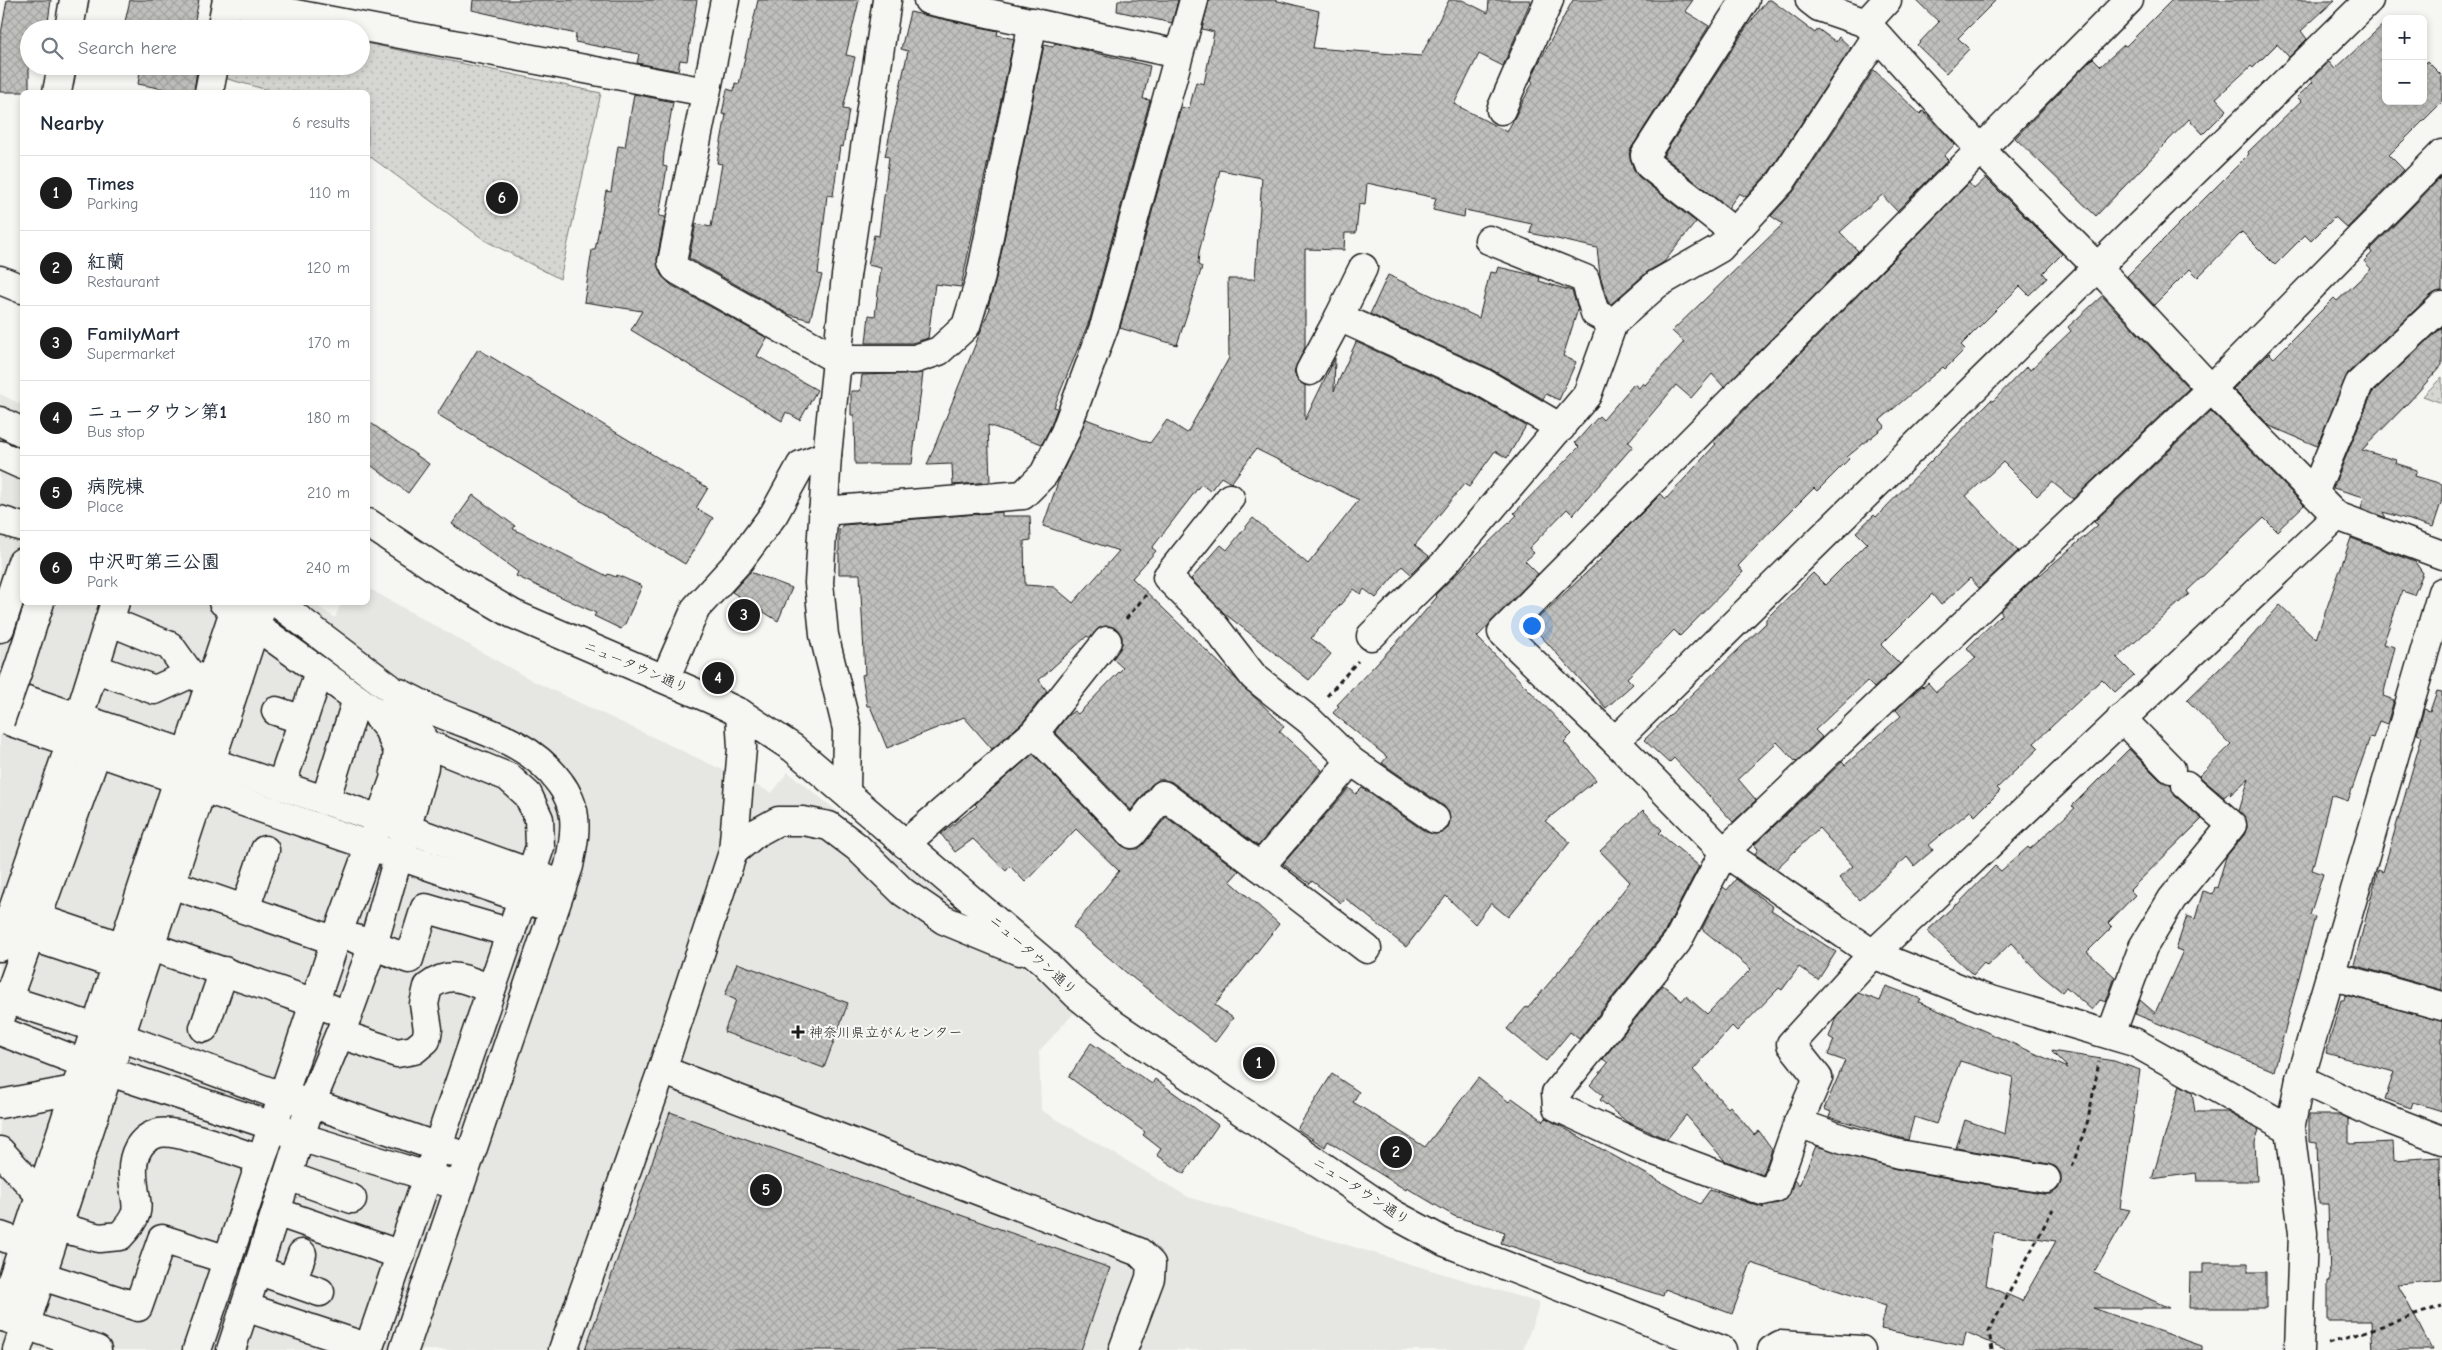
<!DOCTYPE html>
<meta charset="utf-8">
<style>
:root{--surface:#fff;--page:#f6f6f7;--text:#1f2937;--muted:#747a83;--line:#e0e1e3;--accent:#1c1c1c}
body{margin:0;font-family:"Comic Neue","Klee One",sans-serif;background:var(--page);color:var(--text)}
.controls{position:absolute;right:15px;top:15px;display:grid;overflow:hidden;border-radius:8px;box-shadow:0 2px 8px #0003}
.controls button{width:45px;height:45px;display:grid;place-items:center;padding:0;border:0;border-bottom:1px solid var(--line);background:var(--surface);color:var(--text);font:25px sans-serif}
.you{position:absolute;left:1531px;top:625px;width:18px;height:18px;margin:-12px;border:4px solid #fff;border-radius:50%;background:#1a73e8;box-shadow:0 0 0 8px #1a73e833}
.badge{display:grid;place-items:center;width:32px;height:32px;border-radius:50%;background:var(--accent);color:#fff;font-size:16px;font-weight:700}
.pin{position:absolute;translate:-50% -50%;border:2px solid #fff;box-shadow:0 1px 5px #0006}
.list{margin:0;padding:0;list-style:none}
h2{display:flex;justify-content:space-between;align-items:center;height:65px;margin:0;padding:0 20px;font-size:21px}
h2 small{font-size:16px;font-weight:400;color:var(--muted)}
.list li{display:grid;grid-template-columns:32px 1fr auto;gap:15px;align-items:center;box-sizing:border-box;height:75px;padding:0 20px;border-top:1px solid var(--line)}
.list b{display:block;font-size:19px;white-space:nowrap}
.list p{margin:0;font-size:16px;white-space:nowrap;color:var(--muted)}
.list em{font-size:16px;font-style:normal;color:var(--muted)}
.icon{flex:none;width:28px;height:28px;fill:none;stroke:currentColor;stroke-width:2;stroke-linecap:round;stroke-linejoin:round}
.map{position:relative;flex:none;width:2442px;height:1350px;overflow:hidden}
.search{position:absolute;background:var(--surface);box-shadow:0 2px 8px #0003;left:20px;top:20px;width:350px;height:55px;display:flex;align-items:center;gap:12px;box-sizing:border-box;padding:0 18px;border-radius:28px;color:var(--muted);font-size:19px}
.panel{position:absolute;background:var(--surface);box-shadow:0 2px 8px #0003;left:20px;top:90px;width:350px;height:515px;border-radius:8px}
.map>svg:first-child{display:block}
</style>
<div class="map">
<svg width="2442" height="1350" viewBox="0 0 2442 1350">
<defs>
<pattern id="grass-dots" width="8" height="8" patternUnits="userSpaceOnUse" patternTransform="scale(1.25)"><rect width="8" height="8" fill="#d6d6d2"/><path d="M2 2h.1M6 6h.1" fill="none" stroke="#b7b7b4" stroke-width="1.8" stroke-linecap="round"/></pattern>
<pattern id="building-cross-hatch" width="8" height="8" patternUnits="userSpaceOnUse" patternTransform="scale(1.25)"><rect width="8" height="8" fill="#c0c0bd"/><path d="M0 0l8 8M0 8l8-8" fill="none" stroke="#a4a4a2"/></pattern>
</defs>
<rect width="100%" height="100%" fill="#f6f6f2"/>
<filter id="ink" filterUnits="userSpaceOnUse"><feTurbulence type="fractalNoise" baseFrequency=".02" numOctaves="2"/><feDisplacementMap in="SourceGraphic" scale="10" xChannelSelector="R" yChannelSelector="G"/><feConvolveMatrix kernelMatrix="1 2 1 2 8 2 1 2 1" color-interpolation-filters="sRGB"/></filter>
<g filter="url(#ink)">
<!-- built -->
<polygon fill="#e6e6e2" points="0,394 22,405 22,602 313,603 335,618 341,603 368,602 368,588 533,681 772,793 788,772 921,878 1075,1012 1039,1051 1041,1110 1188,1197 1540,1303 1523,1350 0,1350"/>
<!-- grass -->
<g fill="url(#grass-dots)" stroke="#797977">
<polygon points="237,15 301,29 234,29"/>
<polygon points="361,42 601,93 560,279 486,241 368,155 368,92 275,92 224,78 226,66 361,66"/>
<polygon points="2442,377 2442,403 2423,396"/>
</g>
<!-- building -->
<g fill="url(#building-cross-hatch)" stroke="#1c1c1c" fill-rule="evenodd">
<polygon points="7,0 51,0 47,29 29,29 29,92 0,92 0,39"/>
<polygon points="130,0 199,0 193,29 138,29 124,26"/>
<polygon points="473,0 697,0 687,61 680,60 678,71 637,63 639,54 575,42 576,34 472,10"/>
<polygon points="758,0 859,0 846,55 855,57 843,109 849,110 843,147 840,146 833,196 827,195 818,274 822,275 810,320 788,314 689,258 696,224 711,227 722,164 717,163 726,115 722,114 727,89 734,91 735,83 739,84"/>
<polygon points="1118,0 1178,0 1172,23 1117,11"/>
<polygon points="1209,0 1274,0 1319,11 1313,48 1421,56 1449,0 1462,0 1488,13 1489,0 1531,0 1503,66 1479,54 1454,104 1507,132 1533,82 1531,80 1538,64 1573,0 1693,0 1685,11 1709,26 1632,147 1629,154 1634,171 1639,177 1696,222 1664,262 1647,272 1611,304 1608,302 1600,275 1597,248 1530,233 1532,224 1465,210 1464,217 1433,210 1436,198 1367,183 1365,205 1359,204 1356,233 1345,233 1344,250 1305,249 1305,347 1294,371 1297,380 1305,385 1305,420 1335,358 1334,391 1356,342 1475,396 1526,426 1507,458 1495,451 1469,487 1464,484 1415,545 1429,556 1411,574 1402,566 1376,598 1364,589 1361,594 1354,589 1311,638 1331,654 1309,680 1224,613 1191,579 1221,545 1227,550 1253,518 1308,564 1359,500 1256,449 1231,483 1221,477 1210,491 1201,484 1152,548 1156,551 1132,578 1277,719 1284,727 1279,731 1322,770 1258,846 1172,782 1165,780 1158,780 1151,785 1131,810 1055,732 1067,716 1074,711 1078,714 1123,668 1113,659 1122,644 1122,636 1117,629 1110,626 1101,627 1090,638 1087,636 1039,680 1047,691 1023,722 992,749 964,717 887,748 870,706 867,706 862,675 865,674 860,574 839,574 839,529 843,525 1002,512 1002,516 1030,516 1031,540 1024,541 1025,585 1054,587 1073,603 1119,551 1043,526 1058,482 1086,419 1150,443 1167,420 1187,433 1229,358 1228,279 1255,279 1262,178 1220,170 1199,252 1198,265 1202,267 1177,345 1120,328 1181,107 1189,109 1196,82 1204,84 1214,32 1202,29"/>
<polygon points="1767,0 1771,0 1815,33 1818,29 1836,42 1839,37 1851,48 1769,172 1746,197 1739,193 1728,208 1663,156 1746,28"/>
<polygon points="1916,0 1996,0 1958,38 1969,49 1946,73 1917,45 1939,22"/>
<polygon points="2172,0 2335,0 2301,31 2307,39 2289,57 2277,44 2253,68 2251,66 2216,98 2227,110 2203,134 2189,119 2096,216 2015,138 2093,58 2101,66 2124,45 2126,46"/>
<polygon points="910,12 998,31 997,35 1014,39 961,287 935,284 928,338 912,343 866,343 869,315 875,316 881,268 868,265 874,235 879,236 889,157 885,156 908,51 901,49"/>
<polygon points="2386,22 2386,103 2423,101 2423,65 2427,61 2442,76 2442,102 2389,155 2404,170 2347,228 2335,217 2311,241 2305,235 2275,265 2242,232 2198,277 2190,269 2154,305 2127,276 2249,154 2248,152 2301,101 2297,97 2313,82 2311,79 2329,62 2335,69"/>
<polygon points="1055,43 1150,66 1143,99 1150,100 1090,319 1054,407 1057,408 1051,426 1042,444 988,425 990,482 953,485 952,464 927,465 990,308 988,307 995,283 1044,45 1053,47"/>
<polygon points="141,66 186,66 197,70 194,92 180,92 138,84"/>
<polygon points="1874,70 1920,114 1923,111 1955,144 1944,156 1948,160 1897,211 1882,195 1840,232 1858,251 1724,387 1712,374 1691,398 1676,385 1628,442 1633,446 1573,515 1567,509 1529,548 1534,553 1525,561 1538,574 1477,637 1572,734 1564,742 1596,780 1545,821 1570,842 1508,917 1491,903 1475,924 1446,896 1406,947 1345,898 1341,903 1312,881 1310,884 1283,864 1349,788 1356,794 1362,788 1426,832 1433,834 1442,833 1448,828 1450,821 1449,813 1444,806 1382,763 1387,757 1333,713 1339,706 1337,705 1414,624 1437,597 1435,595 1517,515 1514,513 1579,447 1575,443 1599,416 1603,420 1634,384 1639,388 1643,383 1645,385 1684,342 1672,331 1783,224 1771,216 1794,191"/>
<polygon points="634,94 673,102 664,153 663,166 667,167 659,216 665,217 657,259 661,275 671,285 767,338 757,356 817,390 800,420 786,412 782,421 631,330 642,311 584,302 592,250 595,250 606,191 611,192 618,146 625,147"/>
<polygon points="2442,176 2442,291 2431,295 2348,373 2317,446 2270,426 2233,389 2269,353 2274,358 2334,298 2337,301 2371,269 2364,261 2372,253 2370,250"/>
<polygon points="1986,178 2062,254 2043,273 2047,278 2029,295 2020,286 1961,345 1965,349 1945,369 1943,367 1880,420 1885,426 1847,457 1849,459 1817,491 1814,488 1773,529 1738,566 1743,572 1680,636 1674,630 1627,678 1633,684 1606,708 1531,625 1602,558 1599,556 1661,494 1666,499 1716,444 1713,442 1969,183 1974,189"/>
<polygon points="1498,267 1537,276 1540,278 1539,281 1572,291 1578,309 1563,356 1576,362 1559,400 1546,394 1543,399 1489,368 1370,314 1388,275 1479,318 1490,272 1496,273"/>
<polygon points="2102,296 2189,388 2073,499 2052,482 2037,496 2003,462 1966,496 2018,551 1979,588 1970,578 1941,605 1932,594 1881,645 1900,664 1874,688 1867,681 1815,730 1822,737 1796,762 1777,742 1738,779 1756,800 1733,822 1674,758 1669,763 1644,740 1766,623 1766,619 1813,573 1825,585 1867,543 1856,532 1874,515 1876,517 1991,400 1993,401 2027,366 2030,370 2071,331 2068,327"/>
<polygon points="2442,327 2442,365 2409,402 2362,450 2396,460 2395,463 2417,470 2415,476 2442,484 2442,500 2433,527 2383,512 2386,518 2361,508 2364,497 2333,488 2372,393"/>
<polygon points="478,349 708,488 696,508 713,518 685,564 437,414"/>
<polygon points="923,373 912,464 855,464 854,415 851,415 851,391 860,391 862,375"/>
<polygon points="2211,411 2304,505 2277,531 2264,518 2187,591 2189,594 2117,658 2134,675 2115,692 2102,679 2034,743 2039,748 1997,788 2000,791 1975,816 1970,811 1929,845 1933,850 1914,866 1907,857 1859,900 1839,878 1853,866 1819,828 1776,869 1755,854 1758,849 1754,845 1842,762 1845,765 1901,716 1896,710 1922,686 1923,687 1928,683 1936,692 1976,658 1967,648 2002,614 2000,611 2039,574 2040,575 2098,525 2094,522"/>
<polygon points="368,421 429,464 408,493 368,463"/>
<polygon points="473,495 515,526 513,529 607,576 608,574 616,577 617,575 642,586 625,624 621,629 594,616 596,613 516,576 518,572 452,524"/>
<polygon points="2351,538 2415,562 2423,573 2414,595 2402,591 2383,644 2395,647 2383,696 2394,700 2387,724 2379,721 2373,738 2370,737 2348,801 2331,795 2312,870 2323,874 2310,915 2315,917 2274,1071 2135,1014 2140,1000 2155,1013 2183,951 2176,949 2187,916 2195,919 2203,891 2213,894 2215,887 2217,888 2226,857 2244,835 2247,827 2246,819 2239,811 2249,778 2230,795 2232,790 2224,797 2199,776 2231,745 2187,700 2246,643 2280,605 2316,639"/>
<polygon points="750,572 792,588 778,621 732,592"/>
<polygon points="2437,691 2442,692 2442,990 2354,965 2378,870 2383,872 2422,736 2417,734 2424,709 2430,711"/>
<polygon points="2129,749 2160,780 2170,784 2175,796 2202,819 2130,890 2135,895 2108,923 2112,927 2087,952 2115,977 2106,1002 2100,1000 2092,1010 2066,987 2062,992 2040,974 2011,943 1987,966 1984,963 1973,975 1927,931 1956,904 1957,905 1995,866 2001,871 2028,847 2030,849 2075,808 2072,806"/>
<polygon points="1033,754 1121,845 1129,849 1138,849 1144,844 1166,817 1239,871 1230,881 1279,924 1215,1005 1233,1018 1215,1042 1128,974 1073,927 1119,871 1076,829 1025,882 1010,866 1006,871 973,839 955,852 941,834 977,806 975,804"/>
<polygon points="1643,810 1662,830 1659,833 1699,866 1664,933 1579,1039 1570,1032 1546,1061 1507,1029 1526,1007 1528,1008 1583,943 1630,882 1600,851"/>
<polygon points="1736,879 1773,907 1771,910 1836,952 1818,980 1799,967 1782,990 1779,988 1737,1031 1732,1026 1693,1070 1728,1108 1730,1106 1754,1135 1759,1131 1772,1149 1763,1175 1724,1160 1686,1115 1667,1139 1627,1122 1600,1100 1603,1096 1590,1085 1608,1063 1603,1059 1663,985 1682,1001 1686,996 1707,1014 1751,969 1702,929 1723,887 1727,890"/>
<polygon points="737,963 848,1003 824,1068 724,1032 736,1000 725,995"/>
<path d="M1886 986 1921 999 1919 1002 2068 1068 2051 1051 2114 1061 2140 1070 2120 1208 2130 1210 2094 1273 2169 1308H2093L2202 1346V1350H2007L1966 1332 1963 1346 1881 1329 1886 1306 1751 1263 1732 1314 1665 1289 1663 1296 1501 1243 1505 1232 1454 1216 1407 1188 1406 1190 1328 1141 1325 1147 1297 1129 1332 1074 1359 1092 1353 1102 1425 1147 1478 1078 1509 1102 1512 1098 1544 1121 1546 1118 1700 1204 1710 1190 1764 1208 1762 1206 1779 1203 1790 1194 1794 1180 1799 1186 1816 1146 1896 1169 2043 1194H2051L2058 1189 2061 1182V1174L2056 1167 2049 1164 1956 1148 1965 1120 2005 1134 2013 1077 1960 1061 1936 1124 1914 1117 1908 1140 1829 1117 1831 1112 1824 1109 1845 1061 1828 1055 1834 1040 1829 1037 1836 1017 1858 993 1880 1001ZM1994 1232 2056 1241 2022 1301 1986 1285Z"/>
<polygon points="2345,995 2442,1021 2442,1111 2413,1102 2411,1108 2385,1099 2394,1072 2326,1053 2341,1000 2344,1000"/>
<polygon points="1091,1043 1152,1084 1155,1079 1218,1125 1184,1174 1157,1155 1161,1149 1143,1135 1145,1132 1069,1077"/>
<polygon points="2180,1085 2192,1092 2195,1112 2227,1112 2259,1130 2255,1142 2257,1181 2197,1181 2196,1173 2152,1179"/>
<polygon points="670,1112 1110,1268 1081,1350 585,1350"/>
<polygon points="2309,1115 2341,1115 2349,1119 2349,1144 2393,1142 2394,1160 2440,1157 2442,1280 2398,1284 2432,1350 2373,1350 2371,1321 2328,1321 2328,1281 2330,1281 2328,1204 2319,1204 2317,1143 2309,1142"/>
<polygon points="2203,1263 2248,1263 2248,1272 2266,1272 2266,1308 2189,1308 2190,1273 2203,1273"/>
</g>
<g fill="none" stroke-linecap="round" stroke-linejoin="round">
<defs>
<g id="minor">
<polyline points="725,0 672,262 675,268 679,271 836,359 915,359 939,351 966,326 980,280 1033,22"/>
<polyline points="928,0 1178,54"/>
<polyline points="1810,0 1819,7 1866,23 1980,149 2097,267 2211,389 2337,516 2442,555"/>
<polyline points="2129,0 1502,632 1615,741 1724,852 1873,954 1981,997 2134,1042 2290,1129"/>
<polyline points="227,1 706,92"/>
<polyline points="1866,23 1887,0"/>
<polyline points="69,29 74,0"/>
<polyline points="221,29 227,0"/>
<polyline points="57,92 62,66"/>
<polyline points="209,92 214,66"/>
<polyline points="1501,110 1549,0"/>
<polyline points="1734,232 1649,165 1645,155 1745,0"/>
<polyline points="1489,240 1585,279 1595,313 1613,323"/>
<polyline points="1363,268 1339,317 1482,382 1561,428"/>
<polyline points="0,280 22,289"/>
<polyline points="1310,371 1339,317"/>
<polyline points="0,421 22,432"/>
<polyline points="0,455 22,465"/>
<polyline points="2314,493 2359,384 2442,306"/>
<polyline points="823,511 1023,495 1044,474 1065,432 1105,324 1194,0"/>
<polyline points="0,520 22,527"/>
<polyline points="368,523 446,575 513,614 715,701 740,713 793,748 1043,961 1077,995 1113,1024 1393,1214 1445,1242 1722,1350"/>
<polyline points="223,602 374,711 424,743 508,777 528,795 539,819 540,847 368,1350"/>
<polyline points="109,621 170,646 190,674 210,682"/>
<polyline points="0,628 22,562"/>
<polyline points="1371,636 1446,562 1587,395 1613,323 1657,284 1720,248 1781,182 1877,36"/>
<polyline points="19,667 40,602"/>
<polyline points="94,668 155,690 190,674"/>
<polyline points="665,679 696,608 740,560 774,514 801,465 827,455"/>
<polyline points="0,691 380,819 547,879"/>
<path d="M400 693C412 699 424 706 437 712 482 731 530 741 560 783 567 792 573 806 574 817 576 834 572 850 569 866L404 1350"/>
<polyline points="276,711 303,720"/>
<polyline points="0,718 539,904"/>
<polyline points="2121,718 2171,769"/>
<polyline points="1034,733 1132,834 1163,795 1260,867 1351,761 1310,721 1254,677 1209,619 1167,577 1230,498"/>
<polyline points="1615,741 2369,0"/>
<polyline points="1351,761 1435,819"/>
<polyline points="281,786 319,672"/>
<polyline points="846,792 847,729 824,635 819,583 827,455 846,276 887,0"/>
<polyline points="325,801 357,699"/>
<polyline points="905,844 1034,733 1107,641"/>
<polyline points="733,852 756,833 778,821 803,821 829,826 857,847 903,892 944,920 1019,951"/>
<polyline points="1260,867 1367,949"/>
<polyline points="154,878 336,941"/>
<polyline points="245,909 265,850"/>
<polyline points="37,918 114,944"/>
<polyline points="30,936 117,965"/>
<polyline points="356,939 409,959 425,908 511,933"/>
<polyline points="134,941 332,1009"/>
<polyline points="0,947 71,742 115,602"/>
<polyline points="2330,975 2442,1006"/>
<polyline points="0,997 96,1028 284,1097 311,1103 455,1153"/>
<polyline points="1,1017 103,735"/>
<polyline points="204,1028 224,971"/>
<polyline points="0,1031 83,1063 273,1126 300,1137 446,1182"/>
<path d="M340 1034 397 1053 414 1050 426 1040 428 1029 424 1004 428 987C451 969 466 980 491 989"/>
<polyline points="2111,1034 2143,947 2172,899 2232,825 2186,785"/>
<polyline points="662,1070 1139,1252 1151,1264 1150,1278 1123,1350"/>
<polyline points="2300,1079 2377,1115 2442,1140"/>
<polyline points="0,1104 74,1090"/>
<polyline points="1798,1123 1818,1078 1791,1044 1873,954 2337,516"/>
<polyline points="0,1151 40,1195"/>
<polyline points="288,1176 352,1199"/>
<polyline points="2046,1179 1899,1154 1846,1140 1798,1123 1775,1188 1762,1191 1644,1147 1557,1107 1556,1093 1677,942 1724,852 2211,389 2442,154"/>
<polyline points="276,1212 401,1255"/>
<path d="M58 1227 99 1238 120 1236C146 1208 134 1207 133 1174 132 1156 139 1138 159 1133 179 1129 239 1153 261 1160"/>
<polyline points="0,1236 23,1244"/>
<polyline points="257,1270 320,1292"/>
<polyline points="42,1276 138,1307 162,1239 228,1260"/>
<polyline points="292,1281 302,1254"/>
<polyline points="245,1307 369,1348"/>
<polyline points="0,1317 237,602"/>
<polyline points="9,1319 97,1350"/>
<polyline points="17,1350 261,609"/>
<polyline points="197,1350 338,933 394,780 398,751 388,729 379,718"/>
<polyline points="231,1350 311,1103 348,1014 373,945 424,767 424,743 413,713 390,688 276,602"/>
<polyline points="563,1350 662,1070 733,852 742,748 740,713"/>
<polyline points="1772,1350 1780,1345 1861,1350"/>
<polyline points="2299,1350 2303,1233 2290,1129 2300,1079 2442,592"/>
</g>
</defs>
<!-- minor casing -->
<use href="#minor" stroke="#1c1c1c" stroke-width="31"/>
<!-- path -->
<g stroke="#1c1c1c" stroke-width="3" stroke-dasharray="5 4" stroke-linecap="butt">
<polyline points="1126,619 1146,595"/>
<polyline points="1327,696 1358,661"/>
<polyline points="2072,1167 2088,1120 2099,1062"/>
<polyline points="2328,1344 2442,1306"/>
<polyline points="1992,1350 1989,1331 2053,1209"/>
</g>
<!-- minor -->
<use href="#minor" stroke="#f6f6f2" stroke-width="28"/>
<defs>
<polyline id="minor-bridge" points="0,721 19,667"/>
</defs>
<!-- minor-bridge casing -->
<use href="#minor-bridge" stroke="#1c1c1c" stroke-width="31" stroke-linecap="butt"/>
<!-- minor-bridge -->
<use href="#minor-bridge" stroke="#f6f6f2" stroke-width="28"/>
</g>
</g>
<!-- markers -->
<path fill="#1c1c1c" stroke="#f6f6f2" stroke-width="2" d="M795.5 1024.5h5v5h5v5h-5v5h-5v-5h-5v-5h5z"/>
<g text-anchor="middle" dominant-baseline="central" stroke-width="4.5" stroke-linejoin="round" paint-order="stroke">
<!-- street labels -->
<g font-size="14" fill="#1c1c1c" stroke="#f6f6f2">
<text transform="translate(636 667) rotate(23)">ニュータウン通り</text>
<text transform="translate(1033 955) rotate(42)">ニュータウン通り</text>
<text transform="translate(1361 1191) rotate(33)">ニュータウン通り</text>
</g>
<!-- poi labels -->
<g font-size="14" fill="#1c1c1c" stroke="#f6f6f2" text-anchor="start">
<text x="809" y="1032">神奈川県立がんセンター</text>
</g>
</g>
</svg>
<div class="controls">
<button>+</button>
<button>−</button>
</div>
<div class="you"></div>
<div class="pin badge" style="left:1259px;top:1063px">1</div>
<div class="pin badge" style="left:1396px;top:1152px">2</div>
<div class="pin badge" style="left:744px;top:615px">3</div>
<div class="pin badge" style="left:718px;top:678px">4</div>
<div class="pin badge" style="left:766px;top:1190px">5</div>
<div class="pin badge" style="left:502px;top:198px">6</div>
<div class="search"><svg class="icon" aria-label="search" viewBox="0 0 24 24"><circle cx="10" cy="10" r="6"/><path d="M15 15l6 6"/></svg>Search here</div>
<section class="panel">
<h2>Nearby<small>6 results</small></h2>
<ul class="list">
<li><span class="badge">1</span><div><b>Times</b><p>Parking</p></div><em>110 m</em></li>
<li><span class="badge">2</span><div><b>紅蘭</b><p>Restaurant</p></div><em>120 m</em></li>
<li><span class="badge">3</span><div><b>FamilyMart</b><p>Supermarket</p></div><em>170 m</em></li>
<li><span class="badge">4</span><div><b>ニュータウン第1</b><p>Bus stop</p></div><em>180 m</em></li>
<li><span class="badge">5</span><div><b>病院棟</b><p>Place</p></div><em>210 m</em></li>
<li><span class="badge">6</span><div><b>中沢町第三公園</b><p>Park</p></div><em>240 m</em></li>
</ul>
</section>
</div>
